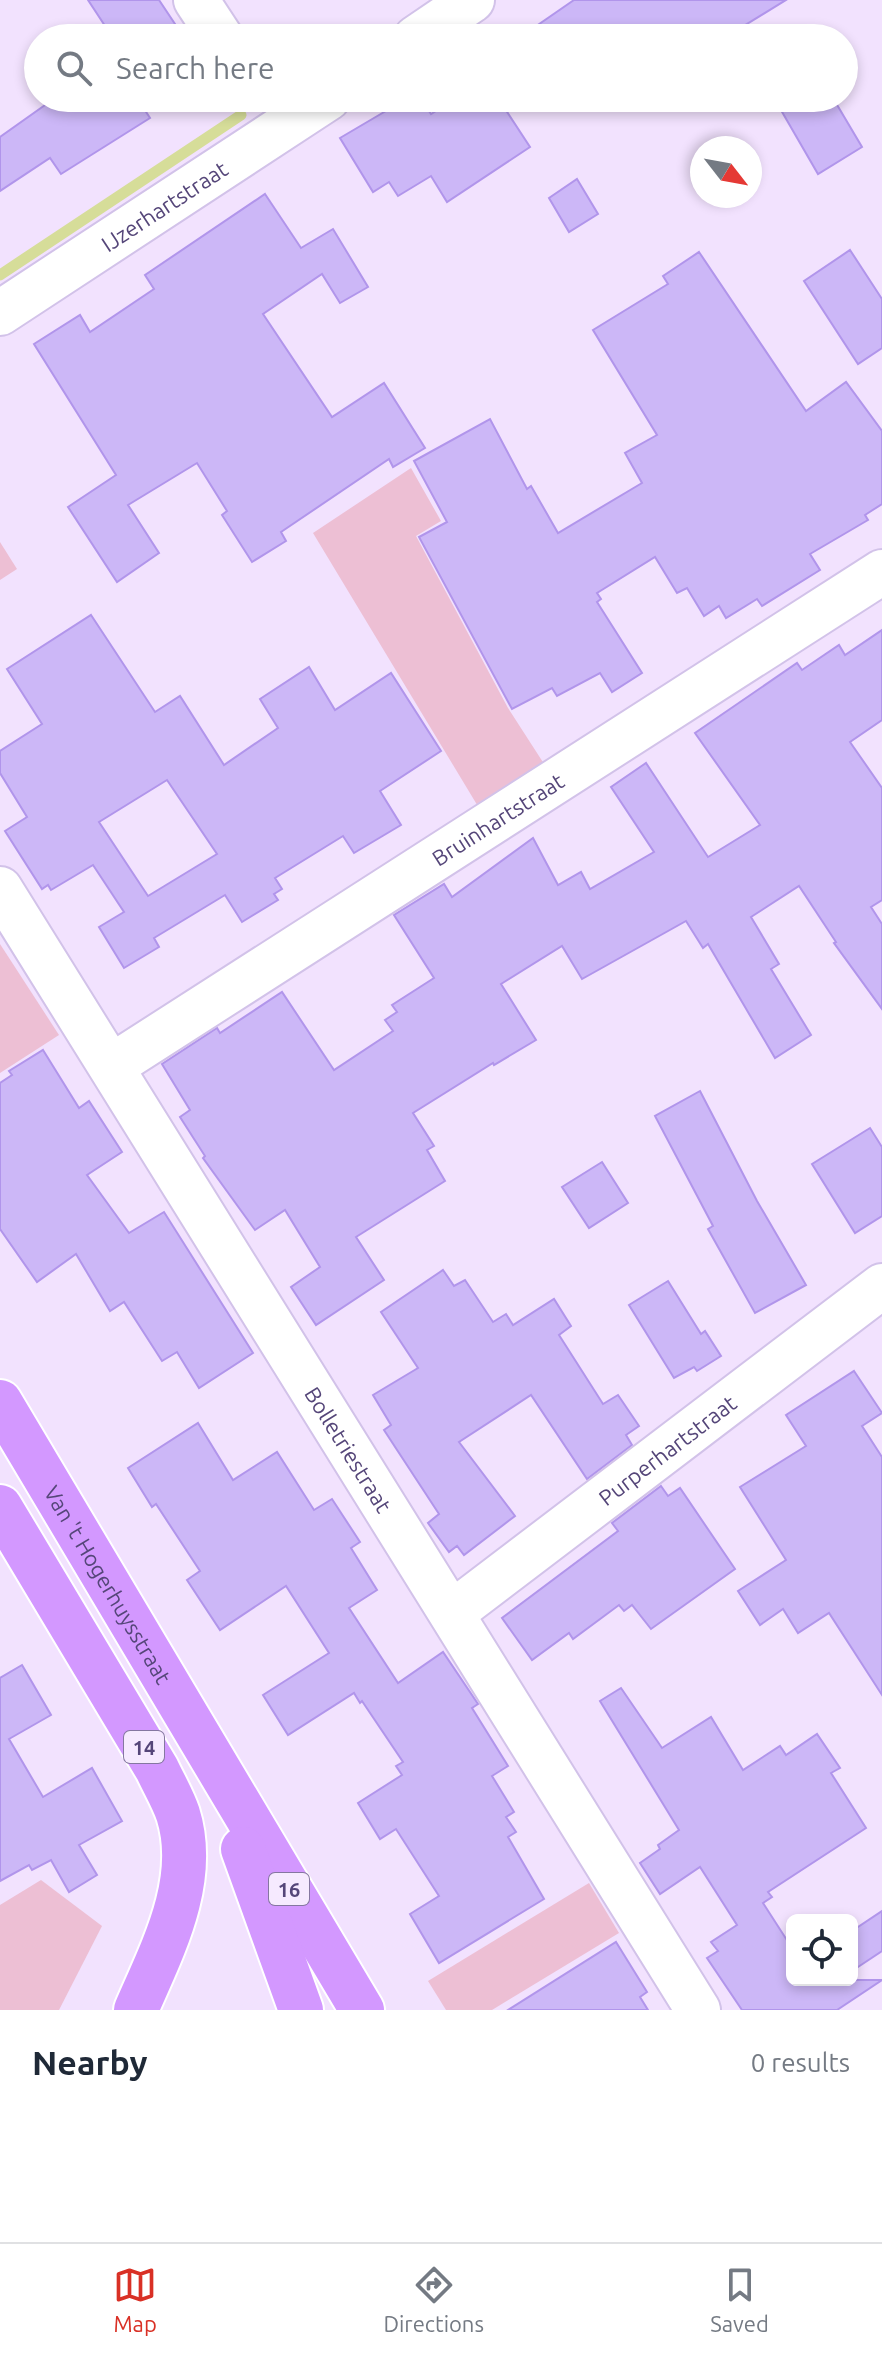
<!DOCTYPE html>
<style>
:root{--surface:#fff;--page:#f2f2f3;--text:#1f2937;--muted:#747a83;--line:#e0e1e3;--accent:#d93025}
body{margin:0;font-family:Ubuntu,sans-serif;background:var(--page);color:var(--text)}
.controls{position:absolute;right:24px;bottom:24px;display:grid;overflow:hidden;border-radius:12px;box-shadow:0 4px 12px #0003}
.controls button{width:72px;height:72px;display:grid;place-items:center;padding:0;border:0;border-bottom:2px solid var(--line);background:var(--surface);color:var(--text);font:40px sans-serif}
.compass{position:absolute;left:690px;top:136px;width:72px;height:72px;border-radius:50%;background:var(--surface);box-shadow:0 4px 12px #0003;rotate:121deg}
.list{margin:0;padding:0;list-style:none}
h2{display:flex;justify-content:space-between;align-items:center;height:104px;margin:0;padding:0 32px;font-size:34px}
h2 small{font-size:26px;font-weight:400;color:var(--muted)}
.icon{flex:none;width:44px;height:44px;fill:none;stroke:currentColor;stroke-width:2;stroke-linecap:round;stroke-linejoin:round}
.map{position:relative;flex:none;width:882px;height:2010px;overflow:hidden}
.search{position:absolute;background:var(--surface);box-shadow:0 4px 12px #0003;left:24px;right:24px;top:24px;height:88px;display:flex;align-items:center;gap:20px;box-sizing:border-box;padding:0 28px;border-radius:44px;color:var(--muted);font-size:30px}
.sheet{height:232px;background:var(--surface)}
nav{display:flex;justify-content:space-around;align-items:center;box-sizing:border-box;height:112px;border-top:2px solid var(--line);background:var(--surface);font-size:22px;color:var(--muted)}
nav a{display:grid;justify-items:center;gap:4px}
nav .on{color:var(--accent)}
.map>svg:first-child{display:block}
</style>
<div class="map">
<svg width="882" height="2010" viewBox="0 0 882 2010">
<rect width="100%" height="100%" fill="#f2e2fe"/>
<!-- green -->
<g fill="#edbfd4">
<polygon points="411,468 441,521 416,536 508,708 548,770 482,813 313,533"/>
<polygon points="0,542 17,569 0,580"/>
<polygon points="0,944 59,1035 0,1073"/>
<polygon points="41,1880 102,1926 59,2010 0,2010 0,1905"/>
<polygon points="589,1883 619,1933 492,2010 446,2010 428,1981"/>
</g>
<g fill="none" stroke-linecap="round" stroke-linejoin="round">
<!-- stream -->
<polyline stroke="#d6dd99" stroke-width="11" points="0,275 241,115"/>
</g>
<!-- building -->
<g fill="#ccb7f7" stroke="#b195eb" stroke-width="2" fill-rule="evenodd">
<polygon points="88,0 159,0 177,27 161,38 113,38"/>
<polygon points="574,0 786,0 724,38 519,38"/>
<polygon points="55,98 137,98 150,118 61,174 50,158 0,191 0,137"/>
<polygon points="408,98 421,98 431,114 456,98 498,98 530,147 447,202 431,176 398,196 389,182 373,192 340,138"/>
<polygon points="774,98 833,98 862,147 818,174"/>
<polygon points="577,179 598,214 569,232 549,198"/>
<polygon points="265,194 301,248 333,229 368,287 340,303 322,274 263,314 332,417 384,383 425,448 393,467 389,459 281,532 286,541 252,562 222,515 227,511 197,463 128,505 159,553 117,582 68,507 116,475 34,344 80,315 90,332 154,289 145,275"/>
<polygon points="850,250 882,299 882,348 858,364 804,281"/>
<polygon points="699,252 806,411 846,382 882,431 882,504 865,515 868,520 810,554 820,570 762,606 757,599 726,618 719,606 704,616 687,588 677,593 655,557 597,593 601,599 597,602 642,673 612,692 600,673 557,696 552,688 512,709 419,537 447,522 414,461 490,419 527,489 531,486 558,533 642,483 625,453 657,435 593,330 668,284 663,276"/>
<path d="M91 615 155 712 180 696 224 765 278 728 260 699 309 667 335 710 391 673 441 751 380 791 401 825 354 853 343 836 275 878 282 889 274 894 278 900 242 922 225 895 154 938 159 947 124 968 99 927 124 912 93 865 51 890 48 885 42 889 5 831 27 817 0 773V751L42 724 7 669ZM167 780 217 854 148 896 99 822Z"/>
<polygon points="882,630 882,720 850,742 882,788 882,900 871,907 882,924 882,1009 834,943 836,942 799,886 751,917 779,964 771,969 811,1035 775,1058 708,944 703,948 686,921 582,979 562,946 501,984 536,1040 494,1065 493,1063 413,1113 434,1146 427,1150 445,1181 356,1237 384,1280 316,1325 291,1287 320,1267 285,1210 255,1230 203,1158 205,1156 180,1117 190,1110 162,1064 217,1028 220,1033 282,992 334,1070 393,1031 385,1020 397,1012 392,1005 434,978 394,915 444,884 452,897 533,838 558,885 581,872 590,889 654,852 611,787 646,763 708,857 760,825 695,733 797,663 802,670 839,645 845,655"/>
<polygon points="43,1050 79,1108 89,1101 122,1152 87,1175 129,1233 164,1212 253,1353 199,1388 177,1352 162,1361 124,1302 110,1311 76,1254 37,1282 0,1229 0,1083 12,1075 9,1071"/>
<polygon points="700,1091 757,1201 806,1285 755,1313 708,1229 713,1226 655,1116"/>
<polygon points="870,1128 882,1147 882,1216 855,1233 812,1164"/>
<polygon points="602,1162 628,1203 589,1228 562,1187"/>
<polygon points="443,1270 454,1286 465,1280 493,1322 506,1314 513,1325 554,1299 571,1326 559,1335 603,1404 618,1395 639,1426 626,1435 632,1445 587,1479 531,1395 459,1442 515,1516 464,1555 457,1546 449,1552 428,1523 439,1514 384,1430 391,1425 373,1395 418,1368 381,1312"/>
<polygon points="668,1281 701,1334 705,1331 721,1356 697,1371 694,1367 674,1378 629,1305"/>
<polygon points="854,1371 882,1413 862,1426 882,1457 882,1695 829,1613 798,1633 783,1609 760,1625 738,1591 786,1560 740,1487 806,1446 786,1415"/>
<polygon points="198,1423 233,1480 277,1452 314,1510 332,1499 360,1542 351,1548 377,1590 349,1608 398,1683 443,1652 478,1704 472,1708 508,1766 492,1776 514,1812 506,1817 516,1832 508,1837 544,1899 439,1963 410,1914 439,1896 396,1829 380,1839 358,1803 402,1775 396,1766 403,1762 362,1701 360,1703 354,1693 288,1735 263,1695 329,1653 286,1586 220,1630 187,1580 200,1571 156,1504 152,1507 128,1468"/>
<polygon points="661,1486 668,1496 680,1488 735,1569 651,1629 632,1605 624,1611 619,1605 573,1639 569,1633 532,1660 502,1618 618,1531 612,1523"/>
<polygon points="22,1665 51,1715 9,1739 43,1797 92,1768 122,1821 79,1845 97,1875 69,1892 51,1860 32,1870 29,1865 0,1881 0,1678"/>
<polygon points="621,1688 662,1748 711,1717 743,1770 780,1746 786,1755 817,1734 840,1768 831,1773 866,1828 768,1892 772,1897 763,1903 792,1948 792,1980 882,1980 837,2010 742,2010 707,1958 718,1951 711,1942 737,1925 700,1867 660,1894 640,1863 660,1849 658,1845 679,1830 600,1701"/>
<polygon points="882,1911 882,1951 852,1971 852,1931"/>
<polygon points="616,1942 647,1992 640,1997 648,2010 508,2010"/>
</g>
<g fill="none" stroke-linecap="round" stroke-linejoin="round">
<defs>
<g id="minor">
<polyline points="196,0 221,38"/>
<polyline points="416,38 472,0"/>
<path id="s1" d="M0 313 328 98"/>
<path id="s2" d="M0 889 698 2010"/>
<path id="s3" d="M112 1066 882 572"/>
<path id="s4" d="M452 1613 882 1286"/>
</g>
<g id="major">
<path id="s5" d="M0 1402 362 2010"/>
<path d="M0 1507 157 1769C164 1784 173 1799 178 1814 199 1881 162 1950 136 2010"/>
<polyline points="243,1849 301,2010"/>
</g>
</defs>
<!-- minor casing -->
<use href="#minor" stroke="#d2c2e9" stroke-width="48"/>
<!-- major casing -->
<use href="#major" stroke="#fff" stroke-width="48"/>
<!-- minor -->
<use href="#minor" stroke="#fff" stroke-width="44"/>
<!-- major -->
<use href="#major" stroke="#d398ff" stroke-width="44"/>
</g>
<g text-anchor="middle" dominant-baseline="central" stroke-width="6" stroke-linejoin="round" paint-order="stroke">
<!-- shield labels -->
<g fill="#f6eaff" stroke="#8577a1" stroke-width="2">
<rect x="124" y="1731" width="40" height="32" rx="6"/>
<rect x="269" y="1873" width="40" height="32" rx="6"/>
</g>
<g font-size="20" font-weight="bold" fill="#554679">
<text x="144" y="1747">14</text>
<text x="289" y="1889">16</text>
</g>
<!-- street labels -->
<g font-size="22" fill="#554679" stroke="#f6eaff">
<text stroke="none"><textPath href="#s1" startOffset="196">IJzerhartstraat</textPath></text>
<text stroke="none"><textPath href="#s3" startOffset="458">Bruinhartstraat</textPath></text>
<text stroke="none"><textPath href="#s2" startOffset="660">Bolletriestraat</textPath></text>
<text stroke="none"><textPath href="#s4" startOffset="270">Purperhartstraat</textPath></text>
<text stroke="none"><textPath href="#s5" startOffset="212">Van 't Hogerhuysstraat</textPath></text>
</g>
</g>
</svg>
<div class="controls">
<button><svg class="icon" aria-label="locate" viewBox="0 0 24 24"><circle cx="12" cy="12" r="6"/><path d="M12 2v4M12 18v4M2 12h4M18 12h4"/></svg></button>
</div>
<svg class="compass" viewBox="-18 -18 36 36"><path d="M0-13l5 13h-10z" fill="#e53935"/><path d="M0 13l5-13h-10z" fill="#747a83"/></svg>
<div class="search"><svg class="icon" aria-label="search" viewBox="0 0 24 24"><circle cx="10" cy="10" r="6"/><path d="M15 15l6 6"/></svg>Search here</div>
</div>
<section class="sheet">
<h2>Nearby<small>0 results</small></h2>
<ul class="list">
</ul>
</section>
<nav>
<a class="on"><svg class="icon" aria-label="map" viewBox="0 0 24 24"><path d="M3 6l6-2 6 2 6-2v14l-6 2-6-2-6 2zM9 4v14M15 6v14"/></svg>Map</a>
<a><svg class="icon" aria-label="directions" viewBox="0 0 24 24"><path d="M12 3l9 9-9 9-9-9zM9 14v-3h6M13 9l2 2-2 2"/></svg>Directions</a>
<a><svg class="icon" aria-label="saved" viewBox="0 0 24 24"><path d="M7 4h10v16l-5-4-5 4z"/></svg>Saved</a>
</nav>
